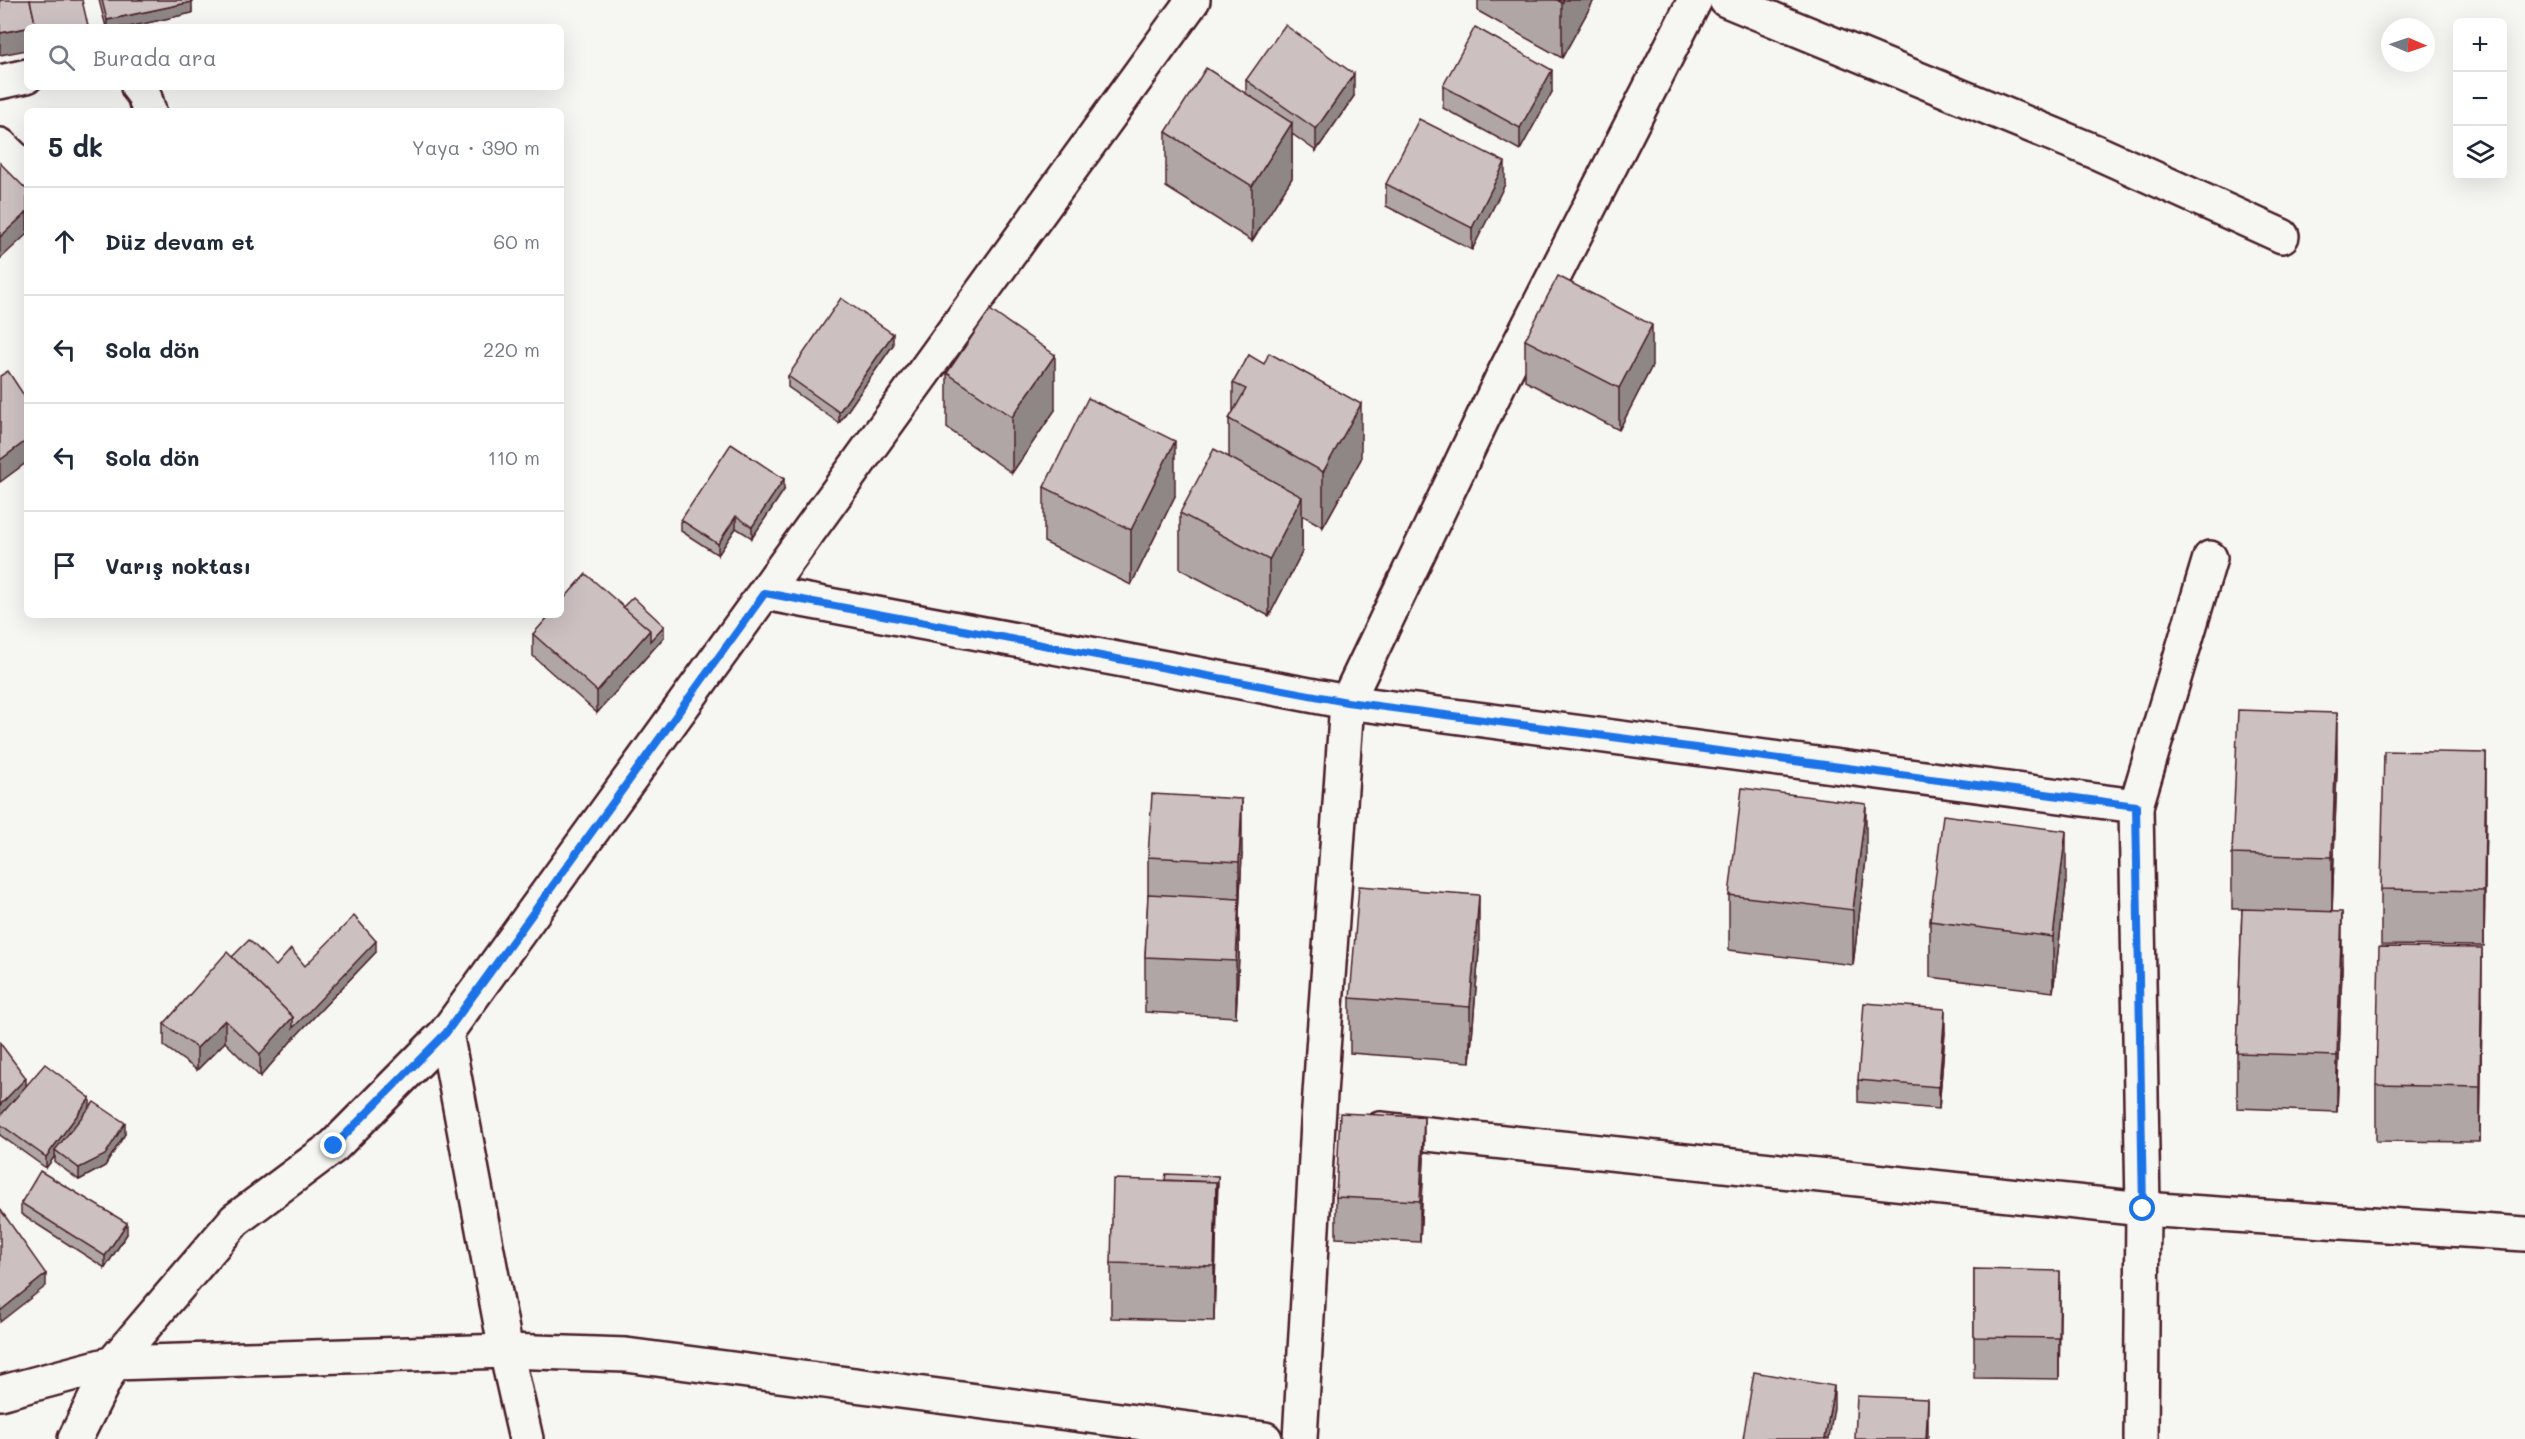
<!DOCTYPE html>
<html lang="tr">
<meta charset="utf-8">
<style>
:root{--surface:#fff;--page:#f6f6f7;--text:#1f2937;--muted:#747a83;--line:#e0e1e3}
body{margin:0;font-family:Mali,sans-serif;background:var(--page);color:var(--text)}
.controls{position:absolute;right:18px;top:18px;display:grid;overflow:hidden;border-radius:9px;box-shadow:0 6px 24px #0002}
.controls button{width:54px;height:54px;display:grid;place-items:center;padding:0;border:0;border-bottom:2px solid var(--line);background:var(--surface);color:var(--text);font:30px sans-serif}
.compass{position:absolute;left:2381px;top:18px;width:54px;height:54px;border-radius:50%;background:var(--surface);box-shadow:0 6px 24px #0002;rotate:92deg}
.stop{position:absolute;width:18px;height:18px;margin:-14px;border:4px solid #1a73e8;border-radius:50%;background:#fff}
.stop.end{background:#1a73e8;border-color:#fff;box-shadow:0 2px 6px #0008}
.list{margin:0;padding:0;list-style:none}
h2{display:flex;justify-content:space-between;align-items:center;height:78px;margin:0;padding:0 24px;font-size:26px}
h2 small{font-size:20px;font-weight:400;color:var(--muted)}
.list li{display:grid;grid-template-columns:39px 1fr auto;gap:18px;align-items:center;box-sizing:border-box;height:108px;padding:0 24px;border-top:2px solid var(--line)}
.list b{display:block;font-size:22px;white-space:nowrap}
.list em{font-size:20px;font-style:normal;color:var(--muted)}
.icon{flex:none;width:33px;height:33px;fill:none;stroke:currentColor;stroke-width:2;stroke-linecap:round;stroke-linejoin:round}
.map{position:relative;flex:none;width:2525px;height:1439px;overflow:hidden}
.search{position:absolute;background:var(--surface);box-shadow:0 6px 24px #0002;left:24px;top:24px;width:540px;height:66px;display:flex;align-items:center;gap:15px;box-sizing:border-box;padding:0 21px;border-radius:9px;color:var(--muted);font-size:22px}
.panel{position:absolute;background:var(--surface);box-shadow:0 6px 24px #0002;left:24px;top:108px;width:540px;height:510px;border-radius:9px}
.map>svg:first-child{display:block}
</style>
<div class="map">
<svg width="2525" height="1439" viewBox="0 0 2525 1439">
<rect width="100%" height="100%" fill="#f6f6f2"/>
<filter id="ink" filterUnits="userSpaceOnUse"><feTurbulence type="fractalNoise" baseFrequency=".0167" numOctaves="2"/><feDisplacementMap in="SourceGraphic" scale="12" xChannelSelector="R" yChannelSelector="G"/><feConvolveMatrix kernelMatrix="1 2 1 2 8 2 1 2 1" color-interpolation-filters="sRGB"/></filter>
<g filter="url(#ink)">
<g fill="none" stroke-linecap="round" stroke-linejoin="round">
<defs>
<g id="minor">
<polyline points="92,0 98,27"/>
<polyline points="1726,0 2096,152 2282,236"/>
<polyline points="0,82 27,76"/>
<polyline points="138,87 144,95 149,111"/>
<polyline points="0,145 27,171"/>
<polyline points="765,593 1347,702 2136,806 2143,1209 2141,1439"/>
<polyline points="2136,806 2210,558"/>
<polyline points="446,1033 506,1351 526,1439"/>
<polyline points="1380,1129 2143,1209 2525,1234"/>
<polyline points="0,1393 113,1363 235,1220 334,1146 446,1033 1193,0"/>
<polyline points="75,1439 113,1363 506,1351 626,1355 1265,1439"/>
<polyline points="1300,1439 1318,1123 1347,702 1502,378 1695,0"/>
</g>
</defs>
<!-- minor casing -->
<use href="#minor" stroke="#4a1f2b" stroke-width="38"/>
<!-- minor -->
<use href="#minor" stroke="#f6f6f2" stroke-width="33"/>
</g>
<!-- wall -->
<g fill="#afa6a5" stroke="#4a1f2b" stroke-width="1.5">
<polygon points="99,0 191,0 192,13 129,27 106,27"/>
<polygon points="1478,0 1594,0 1562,58 1478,11"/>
<polygon points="1246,80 1354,96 1316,151 1292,134 1292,178 1252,241 1166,187 1166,132 1246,94"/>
<polygon points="1443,86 1552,92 1520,150 1443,108"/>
<polygon points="1386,184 1505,184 1472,250 1386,206"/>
<polygon points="1525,340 1652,366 1619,430 1525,381"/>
<polygon points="893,345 839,423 788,387 788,376"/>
<polygon points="1249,355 1361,459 1323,527 1302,515 1302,552 1269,616 1180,569 1180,513 1229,457 1229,419 1233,412 1233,383"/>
<polygon points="947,373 1055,410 1012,473 947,428"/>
<polygon points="1044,487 1175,496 1131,585 1044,542"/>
<polygon points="784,490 752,538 736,528 718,555 681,531 681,520"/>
<polygon points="623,607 664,637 597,713 533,656 533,634"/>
<polygon points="2337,768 2332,912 2342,967 2337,1112 2237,1108 2237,1053 2242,909 2232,909 2232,854"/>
<polygon points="2486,808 2484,946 2381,945 2381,889"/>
<polygon points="1242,854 1239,914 1239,954 1236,1017 1145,1012 1145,957 1148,897 1148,857"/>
<polygon points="1866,859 1853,965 1729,950 1729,895"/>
<polygon points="2066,886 2053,992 1930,977 1930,921"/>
<polygon points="1479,950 1470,1062 1350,1053 1350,998"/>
<polygon points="376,952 293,1039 260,1077 225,1042 197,1070 164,1046 164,1024 232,957 276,966 305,966"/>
<polygon points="2482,1004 2480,1142 2376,1141 2376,1085"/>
<polygon points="1945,1032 1939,1109 1858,1102 1858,1080"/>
<polygon points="0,1043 26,1086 90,1106 125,1134 105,1166 79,1180 55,1162 55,1156 46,1168 0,1135"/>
<polygon points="1424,1158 1420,1242 1336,1238 1336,1197"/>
<polygon points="1218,1176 1214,1321 1111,1318 1111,1263 1165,1180"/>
<polygon points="21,1203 127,1234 105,1268 21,1214"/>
<polygon points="1974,1269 2060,1312 2059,1379 1974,1378"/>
</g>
<!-- shaded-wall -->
<g fill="#8f8786" stroke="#4a1f2b" stroke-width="1.5">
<polygon points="1564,0 1594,0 1562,58 1562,3"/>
<polygon points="192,2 192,13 129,27 107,27 107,20"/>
<polygon points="27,28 27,50 0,55 0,33"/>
<polygon points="1552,70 1552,92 1520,150 1520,128"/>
<polygon points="1354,74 1354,96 1316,151 1316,129"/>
<polygon points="1292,123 1292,178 1252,241 1252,186"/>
<polygon points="1505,162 1505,184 1472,250 1472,228"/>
<polygon points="27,212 27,234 0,259 0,237"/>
<polygon points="1652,325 1652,366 1619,430 1619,388"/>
<polygon points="893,334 893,345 839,423 839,412"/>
<polygon points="1055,355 1055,410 1012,473 1012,417"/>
<polygon points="1361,404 1361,459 1323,527 1323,472"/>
<polygon points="27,440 27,462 0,482 0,460"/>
<polygon points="1175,441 1175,496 1131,585 1131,530"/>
<polygon points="784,479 784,490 752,538 752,527"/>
<polygon points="1302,497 1302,552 1269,616 1269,560"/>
<polygon points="736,516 736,528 718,555 718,544"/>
<polygon points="664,626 664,637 597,713 597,691 650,630"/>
<polygon points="2337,713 2337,768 2332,913 2332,857"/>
<polygon points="2486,753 2486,808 2484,946 2484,891"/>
<polygon points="1242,799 1242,854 1239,914 1239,954 1236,1017 1236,961 1239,902 1239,862"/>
<polygon points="1866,804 1866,859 1853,965 1853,910"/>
<polygon points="2066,831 2066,886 2053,992 2053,937"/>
<polygon points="1479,895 1479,950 1470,1062 1470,1007"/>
<polygon points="2342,912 2342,967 2337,1112 2337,1056"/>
<polygon points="376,941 376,952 293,1039 260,1077 260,1054 293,1017"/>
<polygon points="2482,948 2482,1004 2480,1142 2480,1087"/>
<polygon points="1945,1009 1945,1032 1939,1109 1939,1087"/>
<polygon points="225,1020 225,1042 197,1070 197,1048"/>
<polygon points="26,1078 26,1090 0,1117 0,1105"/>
<polygon points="90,1098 90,1110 55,1150 55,1156 46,1168 46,1157"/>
<polygon points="1424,1117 1424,1158 1420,1242 1420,1201"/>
<polygon points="125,1123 125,1134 105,1166 79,1180 79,1168"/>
<polygon points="1216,1182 1216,1237 1214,1321 1214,1266"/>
<polygon points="127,1223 127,1234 105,1268 105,1256"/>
<polygon points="2060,1271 2060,1312 2059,1379 2059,1338"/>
<polygon points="46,1274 46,1286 0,1322 0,1311"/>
<polygon points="1834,1386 1834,1408 1829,1439 1825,1439"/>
<polygon points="1928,1399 1928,1439 1926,1439"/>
</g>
<!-- building -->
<g fill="#ccc1c0" stroke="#4a1f2b" stroke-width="1.5">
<polygon points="0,0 30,0 36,26 0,33"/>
<polygon points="30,0 82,0 88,26 81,27 36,27"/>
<polygon points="102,0 191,0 192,2 107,20"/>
<polygon points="1557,0 1564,0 1562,3"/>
<polygon points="1285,25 1354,74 1316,129 1246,80"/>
<polygon points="1475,27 1552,70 1520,128 1443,86"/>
<polygon points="1206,68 1292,123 1252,186 1166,132"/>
<polygon points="1419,119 1505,162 1472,228 1386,184"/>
<polygon points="0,163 27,190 27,212 0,237"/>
<polygon points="1558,276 1652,325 1619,388 1525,340"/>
<polygon points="841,298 893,334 839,412 788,376"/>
<polygon points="990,310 1055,355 1012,417 947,373"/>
<polygon points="1269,353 1361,404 1323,472 1229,419 1246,389 1233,383 1249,355 1264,364"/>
<polygon points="8,371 27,400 27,440 0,460 0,376"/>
<polygon points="1088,398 1175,441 1131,530 1044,487"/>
<polygon points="731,444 784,479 752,527 736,516 718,544 681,520"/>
<polygon points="1214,449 1302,497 1269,560 1180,513"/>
<polygon points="586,574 650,630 597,691 533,634 550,615 561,615 561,602"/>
<polygon points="633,597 664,626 650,641 650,630 623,607"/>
<polygon points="2238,710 2337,713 2332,857 2232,854"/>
<polygon points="2384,751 2486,753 2484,891 2381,889"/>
<polygon points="1742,788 1866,804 1853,910 1729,895"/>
<polygon points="1152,794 1242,799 1239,862 1148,857"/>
<polygon points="1943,815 2066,831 2053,937 1930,921"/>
<polygon points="1359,886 1479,895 1470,1007 1350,998"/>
<polygon points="1148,894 1239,899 1236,961 1145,957"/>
<polygon points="2242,909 2342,912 2337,1056 2237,1053"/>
<polygon points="354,916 376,941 293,1028 293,1017 232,957 249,940 276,966 291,949 305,966"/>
<polygon points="2379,947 2482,948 2480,1087 2376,1085"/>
<polygon points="227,952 293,1017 260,1054 225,1020 197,1048 164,1024"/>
<polygon points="1864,1003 1945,1009 1939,1087 1858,1080"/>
<polygon points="0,1043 26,1078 0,1105"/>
<polygon points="45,1064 90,1098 46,1157 0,1124 0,1116"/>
<polygon points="94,1102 125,1123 105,1155 79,1168 55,1150"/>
<polygon points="1340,1113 1424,1117 1420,1201 1336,1197"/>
<polygon points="40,1171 127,1223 105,1256 21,1203"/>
<polygon points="1166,1174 1218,1176 1217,1209 1216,1182 1165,1180"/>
<polygon points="1113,1179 1216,1182 1214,1266 1111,1263"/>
<polygon points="0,1209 46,1274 0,1311"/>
<polygon points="1974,1269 2060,1271 2059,1338 1974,1337"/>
<polygon points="1754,1372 1834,1386 1825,1439 1743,1439"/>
<polygon points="1857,1396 1928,1399 1926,1439 1855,1439"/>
</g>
</g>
<g fill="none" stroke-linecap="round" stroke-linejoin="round" filter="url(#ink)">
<!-- route -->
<polyline stroke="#1a73e8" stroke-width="8" points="334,1146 446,1033 765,593 1347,702 2136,806 2143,1209"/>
</g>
</svg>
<div class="controls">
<button>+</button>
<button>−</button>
<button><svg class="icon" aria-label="layers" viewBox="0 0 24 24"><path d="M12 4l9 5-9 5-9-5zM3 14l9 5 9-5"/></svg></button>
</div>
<svg class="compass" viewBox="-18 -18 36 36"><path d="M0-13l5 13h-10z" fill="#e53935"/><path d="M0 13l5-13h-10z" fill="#747a83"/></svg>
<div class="stop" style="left:2143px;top:1209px"></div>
<div class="stop end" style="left:334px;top:1146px"></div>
<div class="search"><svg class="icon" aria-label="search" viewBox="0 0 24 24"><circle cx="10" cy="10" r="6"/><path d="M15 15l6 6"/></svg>Burada ara</div>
<section class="panel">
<h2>5 dk<small>Yaya · 390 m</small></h2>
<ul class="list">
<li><svg class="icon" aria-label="ahead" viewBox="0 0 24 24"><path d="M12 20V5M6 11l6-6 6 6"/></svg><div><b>Düz devam et</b></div><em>60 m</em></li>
<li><svg class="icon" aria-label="left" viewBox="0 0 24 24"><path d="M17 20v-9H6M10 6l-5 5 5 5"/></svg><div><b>Sola dön</b></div><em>220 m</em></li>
<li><svg class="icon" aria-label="left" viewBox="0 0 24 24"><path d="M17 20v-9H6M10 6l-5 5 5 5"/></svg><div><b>Sola dön</b></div><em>110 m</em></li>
<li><svg class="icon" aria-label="arrive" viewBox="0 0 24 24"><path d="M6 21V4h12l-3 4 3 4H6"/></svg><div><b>Varış noktası</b></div></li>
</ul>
</section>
</div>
